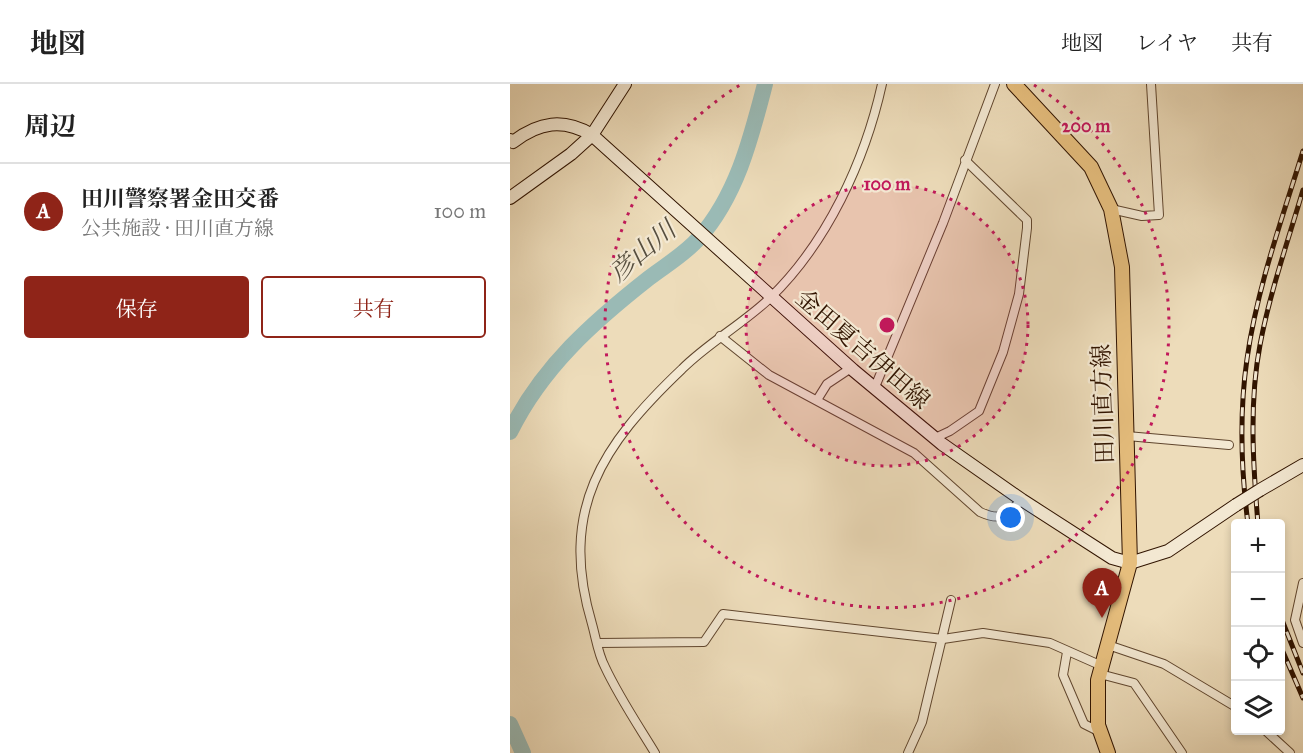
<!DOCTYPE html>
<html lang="ja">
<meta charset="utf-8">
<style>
:root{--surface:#fff;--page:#f2f2f2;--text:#222;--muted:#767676;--line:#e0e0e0;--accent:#8f2418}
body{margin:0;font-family:"IM FELL Great Primer","Noto Serif JP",serif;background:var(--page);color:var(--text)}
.controls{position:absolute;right:18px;bottom:18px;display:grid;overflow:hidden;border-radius:6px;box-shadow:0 3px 9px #0003}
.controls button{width:54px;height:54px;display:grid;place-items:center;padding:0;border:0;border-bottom:2px solid var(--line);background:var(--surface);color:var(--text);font:30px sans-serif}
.you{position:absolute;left:501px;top:434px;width:21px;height:21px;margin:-15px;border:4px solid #fff;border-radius:50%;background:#1a73e8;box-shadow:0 0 0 9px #1a73e833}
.badge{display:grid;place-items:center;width:39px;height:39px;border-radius:50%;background:var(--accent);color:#fff;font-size:20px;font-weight:700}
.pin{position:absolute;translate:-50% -50px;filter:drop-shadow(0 2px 3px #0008)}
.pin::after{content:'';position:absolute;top:32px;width:21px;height:18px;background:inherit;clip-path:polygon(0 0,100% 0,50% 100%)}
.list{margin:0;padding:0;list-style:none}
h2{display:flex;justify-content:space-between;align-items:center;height:78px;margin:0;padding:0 24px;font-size:26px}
h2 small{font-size:20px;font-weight:400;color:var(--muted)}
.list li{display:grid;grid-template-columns:39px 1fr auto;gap:18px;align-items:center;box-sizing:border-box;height:96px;padding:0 24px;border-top:2px solid var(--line)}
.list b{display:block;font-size:22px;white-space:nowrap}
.list p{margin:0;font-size:20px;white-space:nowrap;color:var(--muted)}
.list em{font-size:20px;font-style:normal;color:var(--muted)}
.actions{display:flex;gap:12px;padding:18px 24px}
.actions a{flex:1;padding:14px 0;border:2px solid var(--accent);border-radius:6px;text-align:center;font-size:21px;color:var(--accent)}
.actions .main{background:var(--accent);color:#fff}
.icon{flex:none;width:33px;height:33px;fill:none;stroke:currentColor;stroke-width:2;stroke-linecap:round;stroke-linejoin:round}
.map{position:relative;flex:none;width:793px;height:669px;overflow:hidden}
header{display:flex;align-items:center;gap:36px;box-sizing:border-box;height:84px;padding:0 30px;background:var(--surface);border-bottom:2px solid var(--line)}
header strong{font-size:28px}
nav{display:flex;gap:33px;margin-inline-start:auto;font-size:21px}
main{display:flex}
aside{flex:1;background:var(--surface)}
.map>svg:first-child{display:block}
</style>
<header>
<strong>地図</strong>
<nav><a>地図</a><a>レイヤ</a><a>共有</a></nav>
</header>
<main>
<aside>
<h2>周辺<small></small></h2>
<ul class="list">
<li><span class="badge">A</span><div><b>田川警察署金田交番</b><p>公共施設 · 田川直方線</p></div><em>100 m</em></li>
</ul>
<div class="actions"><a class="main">保存</a><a>共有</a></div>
</aside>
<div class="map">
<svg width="793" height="669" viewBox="0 0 793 669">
<rect width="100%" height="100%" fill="#eddcba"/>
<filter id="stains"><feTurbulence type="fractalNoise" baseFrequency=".00333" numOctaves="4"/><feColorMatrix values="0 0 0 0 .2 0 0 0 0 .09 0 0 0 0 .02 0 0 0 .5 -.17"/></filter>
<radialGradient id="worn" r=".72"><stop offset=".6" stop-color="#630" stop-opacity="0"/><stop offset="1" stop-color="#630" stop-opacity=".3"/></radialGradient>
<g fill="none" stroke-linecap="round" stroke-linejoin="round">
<!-- river -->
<g stroke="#9abab5" stroke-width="16">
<path d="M0 348C32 283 83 238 139 194 156 181 175 170 189 154 227 111 241 54 255 0"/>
<polyline points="0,640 13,669"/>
</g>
<defs>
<g id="minor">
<polyline points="601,125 632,132 649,131 641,0"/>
<path d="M210 252 259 291 404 369 470 428C492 438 496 431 512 416"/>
<polyline points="365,303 433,139 485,0"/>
<polyline points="307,316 317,300 341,284"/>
<polyline points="617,352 719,361"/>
<polyline points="425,354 440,347 469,327 493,268 509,210 517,144 517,136 455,76"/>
<polyline points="793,499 785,536 793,559"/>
<polyline points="88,559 194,558 213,530 433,555 473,549 540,559 592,582"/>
<polyline points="598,561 654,580 726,623"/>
<polyline points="557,568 553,591 574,640 590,648"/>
<polyline points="590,590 624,599 672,669"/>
<polyline points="755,646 780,669"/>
<path d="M145 669C128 641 109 613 95 583 88 570 86 554 82 540 48 426 92 361 172 285 199 258 233 240 260 214 317 159 355 77 372 0"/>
<polyline points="398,669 412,638 441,516"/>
</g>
<g id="secondary">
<path d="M0 56 3 58C29 38 53 34 82 51L343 286 432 360 512 416 602 474 620 479 658 467 726 421"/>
<polyline points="0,114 61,70 82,51 115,0"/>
<polyline points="750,406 793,381"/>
</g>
<polyline id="primary" points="504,0 581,83 601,125 612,183 620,479 588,596 588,641 598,669"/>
</defs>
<!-- minor casing -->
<use href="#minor" stroke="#60462e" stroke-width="10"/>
<!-- secondary casing -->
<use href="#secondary" stroke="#311400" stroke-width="14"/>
<!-- primary casing -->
<use href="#primary" stroke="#311400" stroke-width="16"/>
<!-- minor -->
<use href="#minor" stroke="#f3e8d2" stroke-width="8"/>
<!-- secondary -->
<use href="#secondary" stroke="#f3e8d2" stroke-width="12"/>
<!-- primary -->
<use href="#primary" stroke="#e6be7d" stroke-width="14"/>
<defs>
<g id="rail">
<path d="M738 440C731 385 729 330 737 275 747 204 772 135 793 67"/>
<path d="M748 440C743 380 739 319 750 261 760 208 778 157 793 106"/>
<polyline points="770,531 793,589"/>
<polyline points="770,561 793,614"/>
</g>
</defs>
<!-- rail casing -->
<use href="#rail" stroke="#311400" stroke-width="5"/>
<!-- rail -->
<use href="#rail" stroke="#f3e8d2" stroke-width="3" stroke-dasharray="9" stroke-linecap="butt"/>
<defs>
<polyline id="secondary-bridge" points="726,421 750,406"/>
</defs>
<!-- secondary-bridge casing -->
<use href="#secondary-bridge" stroke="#311400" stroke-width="14" stroke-linecap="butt"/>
<!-- secondary-bridge -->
<use href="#secondary-bridge" stroke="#f3e8d2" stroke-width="12"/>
</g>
<!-- distance rings -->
<circle cx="377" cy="241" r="141" fill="#c2185b" fill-opacity=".12"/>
<g fill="none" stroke="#c2185b" stroke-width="3" stroke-dasharray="3 6">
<circle cx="377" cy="241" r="141"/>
<path d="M524 1A282 282 0 1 1 230 1"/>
</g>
<g text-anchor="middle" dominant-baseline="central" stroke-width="4.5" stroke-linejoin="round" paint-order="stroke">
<!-- street labels -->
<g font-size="24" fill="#311400" stroke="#f3e8d2">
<text transform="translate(353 265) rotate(41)">金田夏吉伊田線</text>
<text transform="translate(593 320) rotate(-92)">田川直方線</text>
</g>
<!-- water labels -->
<g font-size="26" font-style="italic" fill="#564e3f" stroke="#f3e8d2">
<text transform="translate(132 167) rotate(-40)">彦山川</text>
</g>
</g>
<circle cx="377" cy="241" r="9" fill="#c2185b" stroke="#f3e8d2" stroke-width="3"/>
<g font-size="18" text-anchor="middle" font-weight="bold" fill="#c2185b" stroke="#f3e8d2" stroke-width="4.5" stroke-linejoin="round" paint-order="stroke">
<text x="576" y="48">200 m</text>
<text x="377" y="106">100 m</text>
</g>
<rect width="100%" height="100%" filter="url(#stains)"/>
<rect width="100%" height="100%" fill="url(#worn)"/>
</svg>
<div class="controls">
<button>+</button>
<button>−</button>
<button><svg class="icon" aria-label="locate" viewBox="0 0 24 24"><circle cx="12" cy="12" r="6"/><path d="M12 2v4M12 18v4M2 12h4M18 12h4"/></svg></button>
<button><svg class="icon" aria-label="layers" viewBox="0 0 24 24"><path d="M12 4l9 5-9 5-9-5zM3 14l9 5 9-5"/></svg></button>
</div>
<div class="you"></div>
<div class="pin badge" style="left:592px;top:534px">A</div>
</div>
</main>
